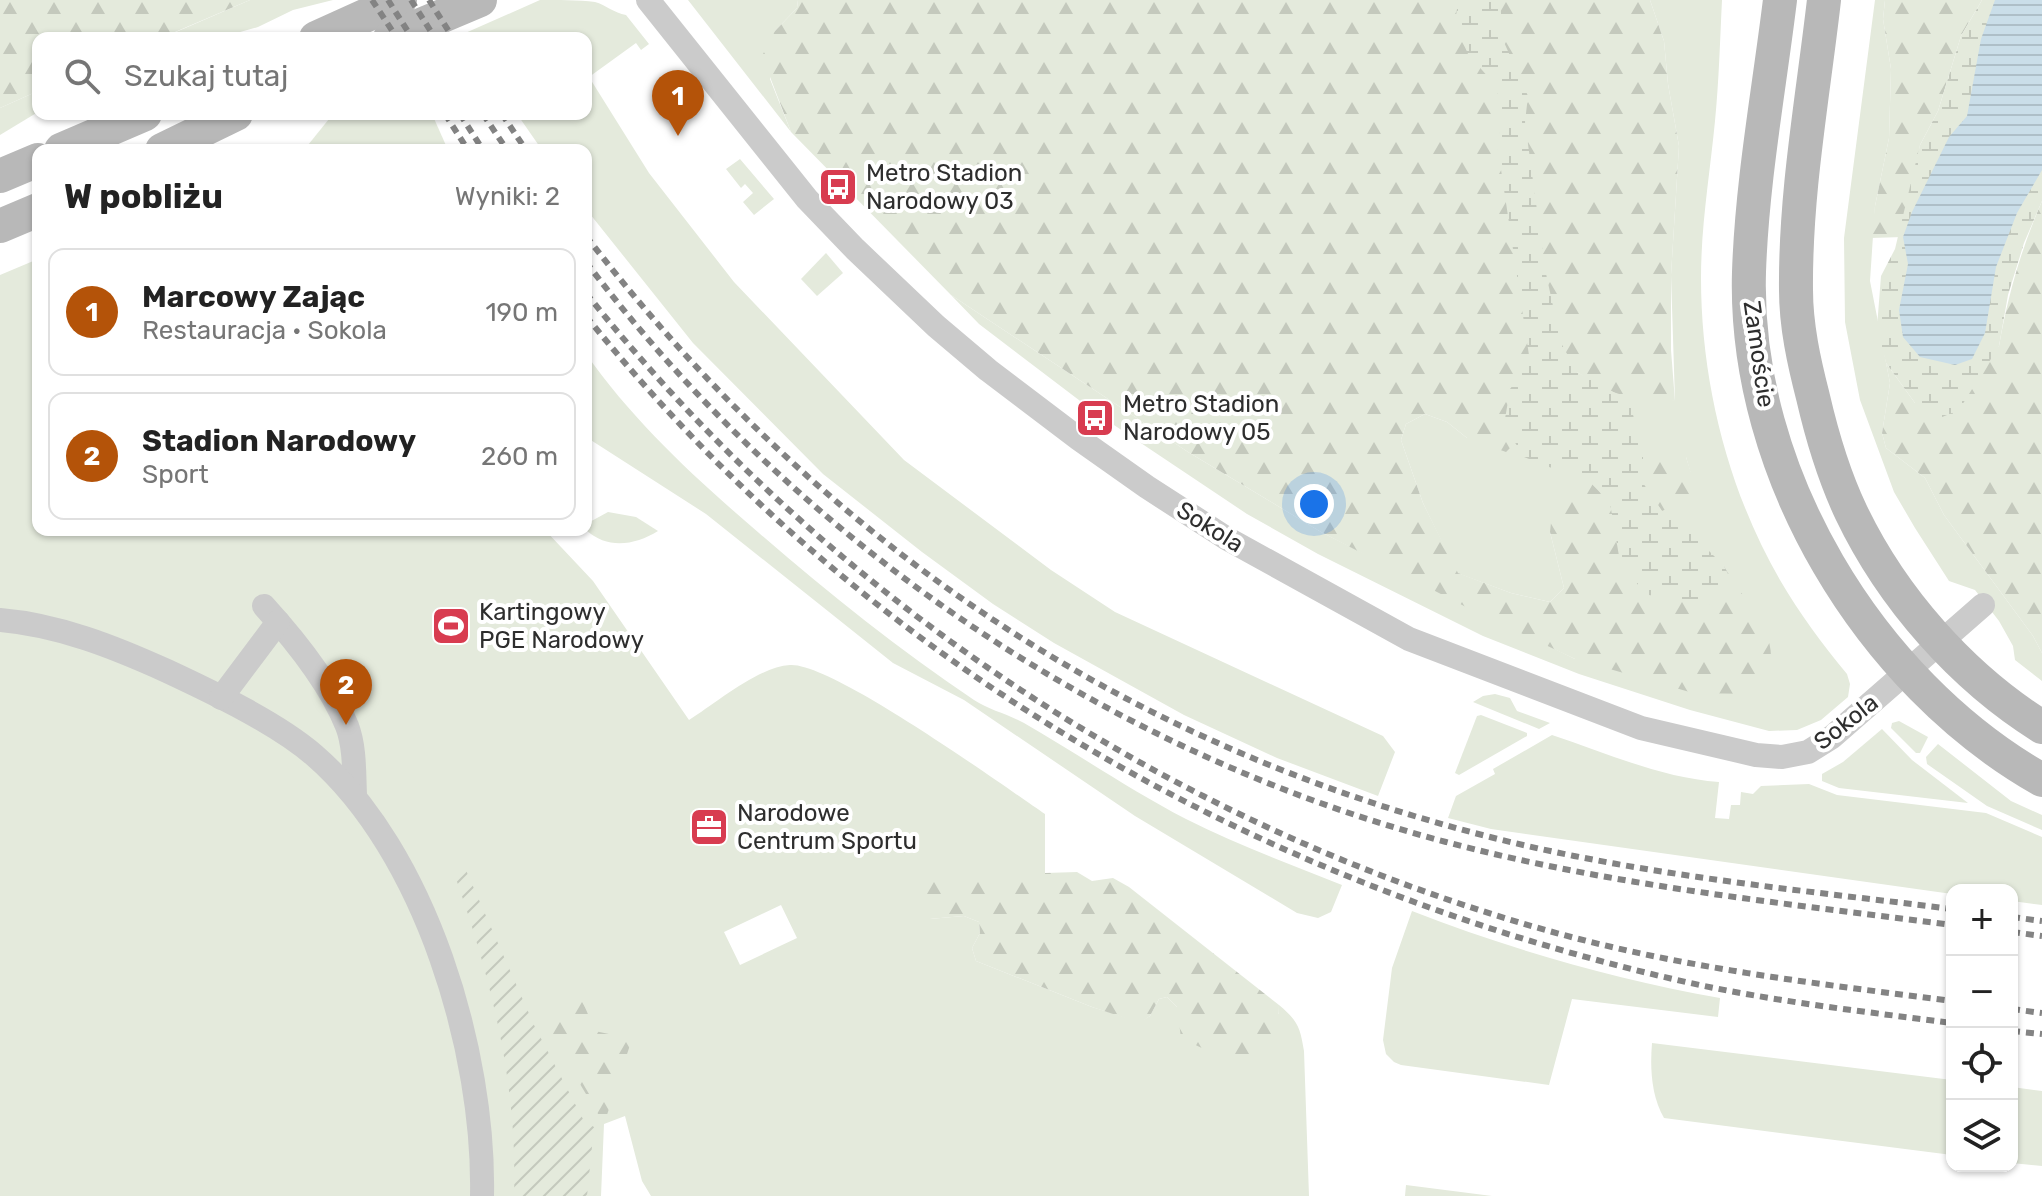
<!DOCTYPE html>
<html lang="pl">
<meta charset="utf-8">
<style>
:root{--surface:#fff;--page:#f6f6f6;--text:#222;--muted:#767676;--line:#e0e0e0;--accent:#b45309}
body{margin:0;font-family:Rubik,sans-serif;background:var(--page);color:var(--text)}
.controls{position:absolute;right:24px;bottom:24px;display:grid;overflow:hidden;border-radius:16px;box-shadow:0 2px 6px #0004}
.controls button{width:72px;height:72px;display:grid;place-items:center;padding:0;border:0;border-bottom:2px solid var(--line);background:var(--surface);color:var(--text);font:40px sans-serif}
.you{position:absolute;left:1314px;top:504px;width:28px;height:28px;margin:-20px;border:6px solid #fff;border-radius:50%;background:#1a73e8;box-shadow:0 0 0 12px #1a73e833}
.badge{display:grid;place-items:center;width:52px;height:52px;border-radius:50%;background:var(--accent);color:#fff;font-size:26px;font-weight:700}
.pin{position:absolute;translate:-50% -66px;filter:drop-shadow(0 2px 4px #0008)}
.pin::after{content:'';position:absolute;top:42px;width:28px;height:24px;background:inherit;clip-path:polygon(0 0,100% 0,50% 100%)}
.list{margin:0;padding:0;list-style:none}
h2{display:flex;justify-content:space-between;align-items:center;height:104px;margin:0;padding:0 32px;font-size:34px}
h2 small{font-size:26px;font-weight:400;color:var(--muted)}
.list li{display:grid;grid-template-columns:52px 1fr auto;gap:24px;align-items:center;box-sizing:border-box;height:128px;margin:0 16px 16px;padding:0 16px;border:2px solid var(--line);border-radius:16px}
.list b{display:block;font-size:30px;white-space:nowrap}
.list p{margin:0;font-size:26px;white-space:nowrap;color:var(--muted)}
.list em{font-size:26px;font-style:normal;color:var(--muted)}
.icon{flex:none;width:44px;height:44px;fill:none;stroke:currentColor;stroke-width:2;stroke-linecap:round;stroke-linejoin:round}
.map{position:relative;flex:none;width:2042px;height:1196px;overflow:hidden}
.search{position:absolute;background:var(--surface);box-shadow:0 2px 6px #0004;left:32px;top:32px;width:560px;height:88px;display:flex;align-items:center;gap:20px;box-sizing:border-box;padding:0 28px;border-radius:16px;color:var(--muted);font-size:30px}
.panel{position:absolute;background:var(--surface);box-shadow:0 2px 6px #0004;left:32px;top:144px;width:560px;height:392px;border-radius:16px}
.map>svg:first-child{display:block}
</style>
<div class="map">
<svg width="2042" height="1196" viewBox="0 0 2042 1196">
<defs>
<pattern id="forest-firs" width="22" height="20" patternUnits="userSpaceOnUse" patternTransform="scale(2)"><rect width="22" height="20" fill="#e4eadc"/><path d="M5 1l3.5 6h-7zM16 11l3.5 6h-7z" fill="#c4c9bd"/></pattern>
<pattern id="wetland-marsh" width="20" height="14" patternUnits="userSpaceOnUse" patternTransform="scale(2)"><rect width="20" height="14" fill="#e4eadc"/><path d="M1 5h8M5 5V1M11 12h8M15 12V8" fill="none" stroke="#c4c9bd"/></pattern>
<pattern id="garden-furrows" width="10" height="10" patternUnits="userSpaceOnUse" patternTransform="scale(2)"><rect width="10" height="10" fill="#e4eadc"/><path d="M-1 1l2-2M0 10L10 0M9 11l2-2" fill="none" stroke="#c4c9bd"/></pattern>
<pattern id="water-rules" width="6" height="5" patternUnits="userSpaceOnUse" patternTransform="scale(2)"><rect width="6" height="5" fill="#cadee9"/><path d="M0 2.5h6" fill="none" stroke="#aebfc8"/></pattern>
</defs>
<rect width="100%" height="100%" fill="#fff"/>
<!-- grass -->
<g fill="#e4eadc" fill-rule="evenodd">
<polygon points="250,0 333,0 293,10 258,27 219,38 162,38"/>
<path d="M540 0C557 0 579 0 595 2 606 5 614 13 626 15L649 44 641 50 636 43 589 77 649 173 734 282 904 460 1051 570 1115 612 1383 736 1395 752 1378 796 1277 758 1184 715 1054 643 993 604 922 552 823 474 693 343 586 209V150H542L517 114H586V38H466L463 34Z"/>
<polygon points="688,0 798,0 797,8 775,31 770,79 791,132"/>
<path d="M1650 0H1722C1720 40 1719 81 1715 121 1710 173 1701 225 1701 278 1701 382 1728 490 1780 580 1799 613 1823 645 1847 674L1850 684 1848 697 1821 720 1797 730 1769 731 1690 710 1579 674 1483 636 1318 554 1247 514 1096 413 979 324 951 295 1188 452 1321 532 1575 659 1732 582 1724 566 1550 532 1564 588 1550 602 1511 593 1457 573 1423 503 1401 440 1406 424 1425 414 1447 422 1467 438 1530 363 1675 401 1671 275 1679 146 1668 84 1664 41ZM1686 457 1691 474 1643 483Z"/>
<polygon points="1875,0 1885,0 1883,19 1891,69 1889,138 1875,206 1870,281 1890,383 1882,433 1886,448 1925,478 1944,515 2033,636 2042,653 2042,681 2015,660 2013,646 1999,621 1975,590 1949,581 1915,528 1894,492 1860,400 1845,322 1844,238"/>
<polygon points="38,91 38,112 0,135 0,108"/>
<polygon points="333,114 432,114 448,150 304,150"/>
<polygon points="740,159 774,199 754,215 743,202 753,193 745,184 741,188 726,169"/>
<polygon points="826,253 843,273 817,296 801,279"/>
<path d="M38 259V530H545L593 581 689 720C716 703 758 667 790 665 832 662 1002 785 1045 814V881L929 919 964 916 979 922 980 933 972 948 976 961 1092 1007 1140 1022 1150 1016 1159 999 1167 997 1177 1007 1279 1014V1005C1298 1021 1300 1027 1304 1051L1309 1196H651L642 1181 625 1116 604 1124 601 1196H0V275ZM781 905 797 938 740 965 724 932Z"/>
<path d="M586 354C634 422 696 479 759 533 827 592 899 650 974 700 989 710 1008 714 1024 723 1078 754 1130 790 1186 819 1236 844 1289 864 1342 885L1331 912 1318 918 1297 913 1135 816 964 700 893 663 706 514 586 437Z"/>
<path d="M608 512 636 517 658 531C635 545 608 550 586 530V524Z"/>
<polygon points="1495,694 1510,698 1517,711 1550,723 1539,729 1473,702 1483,696"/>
<polygon points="1481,715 1527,733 1527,736 1459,775 1455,773 1477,716"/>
<polygon points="1899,721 1928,737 1920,753 1916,753 1891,728 1892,723"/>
<polygon points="1882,729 1912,760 1968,803 1839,788 1822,781 1822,774 1843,762"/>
<path d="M1552 735C1606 753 1662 778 1719 782L1715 818 1729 819 1731 805H1740L1741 792 1753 794 1761 786 1809 784 1837 795 1986 813 2042 837V905L2012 901V890H1952V894L1491 829 1448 818 1456 796 1495 774 1493 769Z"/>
<polygon points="1938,744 2011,801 2042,815 2042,830 1987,806 1927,764 1926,757"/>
<path d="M1412 911C1512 950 1615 979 1720 998L1718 1017 1572 999 1549 1085 1401 1065 1394 1062 1386 1054 1383 1040 1392 968Z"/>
<path d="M1652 1043 1952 1080V1155L1664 1118C1651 1096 1650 1067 1652 1043Z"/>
<polygon points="2012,1087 2042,1091 2042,1166 2012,1163"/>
<polygon points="1406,1185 1492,1196 1405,1196"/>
</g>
<!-- forest -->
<g fill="url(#forest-firs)">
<polygon points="0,0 250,0 161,38 38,38 38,91 0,108"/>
<path d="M798 0H1650L1664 41 1668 84 1679 146 1671 275V350L1675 401C1631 400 1615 397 1577 372L1514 415 1515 443 1506 452 1467 438 1447 422 1425 414 1406 424 1401 440 1423 503 1458 573 1511 593 1550 602 1564 588 1550 532 1554 496 1571 486 1592 484 1693 582 1724 566C1740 597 1778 629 1770 667 1768 676 1758 686 1753 694L1693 693 1575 659 1466 607 1321 532 1188 452 951 295 791 132 762 56 775 31 797 8Z"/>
<polygon points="1885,0 1982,0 1961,36 1938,111 1920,145 1903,237 1871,238 1875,206 1889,138 1891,69 1883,19"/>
<path d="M2042 201V653L2033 636 1944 515 1925 478 1886 448 1882 433 1890 383 1886 363 1915 403 1999 346C2008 295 2021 249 2042 201Z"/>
<polygon points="1686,457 1698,494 1662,511 1643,483 1643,459"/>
<path d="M1077 872 1092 881 1113 878 1129 887 1279 1005C1279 1046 1268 1053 1233 1063L1181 1038 1177 1007 1167 997 1159 999 1150 1016 1140 1023 1092 1007 976 961 972 948 980 933 979 922 964 916 929 919C913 907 912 899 913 880L1045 881V873Z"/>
<polygon points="582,1000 595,1031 632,1039 604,1124 541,1019"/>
</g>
<!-- wetland -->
<g fill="url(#wetland-marsh)">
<polygon points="1456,0 1500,0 1503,40 1528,96 1525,122 1545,269 1561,343 1577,372 1617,394 1631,407 1643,453 1643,483 1662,511 1691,533 1724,566 1732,582 1719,598 1706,606 1644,594 1619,556 1610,503 1592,484 1524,457 1504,425 1510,389 1530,362 1497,143 1503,115 1496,86 1468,54 1455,23 1458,2"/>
<polygon points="1982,0 2042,0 2042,201 2024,243 2008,295 1999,346 1959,410 1935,420 1915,403 1886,363 1877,327 1881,276 1895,249 1920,145 1938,111 1961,36"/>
</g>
<!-- garden -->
<path fill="url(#garden-furrows)" d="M465 868 534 1025 584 1121 594 1127 587 1196H514C518 1084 491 978 454 873Z"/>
<!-- water -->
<polygon fill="url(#water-rules)" points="1995,0 2042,0 2042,170 2017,213 1996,267 1985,333 1972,359 1955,365 1920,357 1903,337 1899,310 1908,264 1903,237 1912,212 1949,137 1967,116 1981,39"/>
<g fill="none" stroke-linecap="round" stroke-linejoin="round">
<!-- street -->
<g stroke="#cbcbcb" stroke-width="24">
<polyline points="648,0 807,199 855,249 936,326 988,370 1079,439 1147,487 1226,538 1409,639 1641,728 1756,755 1782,757 1808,752 1832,737 1983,605"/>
<path d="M264 606C294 639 330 684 347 726 355 747 354 773 355 795"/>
<path d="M0 620C59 625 114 647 167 671 212 692 277 723 314 755 426 852 485 1052 482 1196"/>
<polyline points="221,698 278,622"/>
</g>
<!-- secondary -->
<g stroke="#b8b8b8" stroke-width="34">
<path d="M1780 0C1769 90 1752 181 1749 272 1743 472 1869 682 2042 780"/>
<path d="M1824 0C1813 96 1795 193 1796 290 1796 326 1804 362 1813 397 1822 436 1834 476 1851 512 1892 598 1962 677 2042 727"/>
<polyline points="316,38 400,0"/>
<polyline points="390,38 480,0"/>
<polyline points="61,150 145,114"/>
<polyline points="162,150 236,114"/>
<polyline points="0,176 38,160"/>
<polyline points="0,226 38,210"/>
</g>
<!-- rail -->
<g stroke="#838383" stroke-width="6" stroke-dasharray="8 6" stroke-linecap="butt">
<polyline points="372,0 397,38"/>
<polyline points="388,0 412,38"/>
<polyline points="411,0 435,38"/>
<polyline points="429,0 453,38"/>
<polyline points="445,114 468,150"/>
<polyline points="460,114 483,150"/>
<polyline points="483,114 507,150"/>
<polyline points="502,114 526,150"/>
<path d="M586 236C821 542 1123 746 1498 839 1647 876 1801 890 1952 909"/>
<path d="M586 262C797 542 1107 753 1446 842 1612 886 1783 903 1952 925"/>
<path d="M586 293C832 603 1178 830 1560 934 1689 969 1820 984 1952 1001"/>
<path d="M586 316C862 661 1251 882 1677 980 1768 1001 1860 1011 1952 1023"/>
<polyline points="2012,917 2042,921"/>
<polyline points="2012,932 2042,936"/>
<polyline points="2012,1009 2042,1013"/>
<polyline points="2012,1031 2042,1034"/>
</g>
</g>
<!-- icons -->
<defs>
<symbol id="bus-square" viewBox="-11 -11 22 22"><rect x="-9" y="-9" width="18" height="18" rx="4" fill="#d83c50" stroke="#fff"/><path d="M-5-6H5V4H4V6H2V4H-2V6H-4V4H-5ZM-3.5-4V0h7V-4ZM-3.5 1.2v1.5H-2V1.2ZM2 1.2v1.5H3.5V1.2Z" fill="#fff"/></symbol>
<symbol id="stadium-square" viewBox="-11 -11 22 22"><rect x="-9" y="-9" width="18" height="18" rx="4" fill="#d83c50" stroke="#fff"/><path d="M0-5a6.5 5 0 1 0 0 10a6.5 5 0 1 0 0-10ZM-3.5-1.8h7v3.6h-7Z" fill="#fff"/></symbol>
<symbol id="office-square" viewBox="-11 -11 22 22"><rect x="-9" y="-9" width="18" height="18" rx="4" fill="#d83c50" stroke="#fff"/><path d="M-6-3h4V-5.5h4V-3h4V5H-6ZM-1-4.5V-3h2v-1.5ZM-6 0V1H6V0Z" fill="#fff"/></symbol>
</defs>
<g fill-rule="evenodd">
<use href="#bus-square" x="816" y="165" width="44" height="44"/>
<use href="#bus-square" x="1073" y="396" width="44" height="44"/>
<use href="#stadium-square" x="429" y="604" width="44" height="44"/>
<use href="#office-square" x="687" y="805" width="44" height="44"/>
</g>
<g text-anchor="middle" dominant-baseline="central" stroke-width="8" stroke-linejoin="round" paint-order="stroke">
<!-- poi labels -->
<g font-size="24" fill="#2e2e2e" stroke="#fff" text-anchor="start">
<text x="866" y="173">Metro Stadion<tspan x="866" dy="28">Narodowy 03</tspan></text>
<text x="1123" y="404">Metro Stadion<tspan x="1123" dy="28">Narodowy 05</tspan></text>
<text x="479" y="612">Kartingowy<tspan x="479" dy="28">PGE Narodowy</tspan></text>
<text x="737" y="813">Narodowe<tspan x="737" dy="28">Centrum Sportu</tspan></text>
</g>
<!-- street labels -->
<g font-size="24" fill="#2e2e2e" stroke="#fff">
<text transform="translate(1759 354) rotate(82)">Zamoście</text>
<text transform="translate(1210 527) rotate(32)">Sokola</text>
<text transform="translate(1846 722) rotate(-38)">Sokola</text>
</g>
</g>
</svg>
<div class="controls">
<button>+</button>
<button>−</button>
<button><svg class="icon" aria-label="locate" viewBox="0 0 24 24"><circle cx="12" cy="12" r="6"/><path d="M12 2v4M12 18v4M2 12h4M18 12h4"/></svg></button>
<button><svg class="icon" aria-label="layers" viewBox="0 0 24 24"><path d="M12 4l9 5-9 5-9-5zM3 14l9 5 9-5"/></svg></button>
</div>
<div class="you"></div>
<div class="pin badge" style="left:678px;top:136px">1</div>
<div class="pin badge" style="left:346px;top:725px">2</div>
<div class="search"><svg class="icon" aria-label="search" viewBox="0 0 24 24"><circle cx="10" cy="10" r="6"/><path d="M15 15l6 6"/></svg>Szukaj tutaj</div>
<section class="panel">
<h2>W pobliżu<small>Wyniki: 2</small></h2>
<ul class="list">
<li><span class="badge">1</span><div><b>Marcowy Zając</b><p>Restauracja · Sokola</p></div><em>190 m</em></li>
<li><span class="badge">2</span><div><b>Stadion Narodowy</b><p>Sport</p></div><em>260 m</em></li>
</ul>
</section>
</div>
